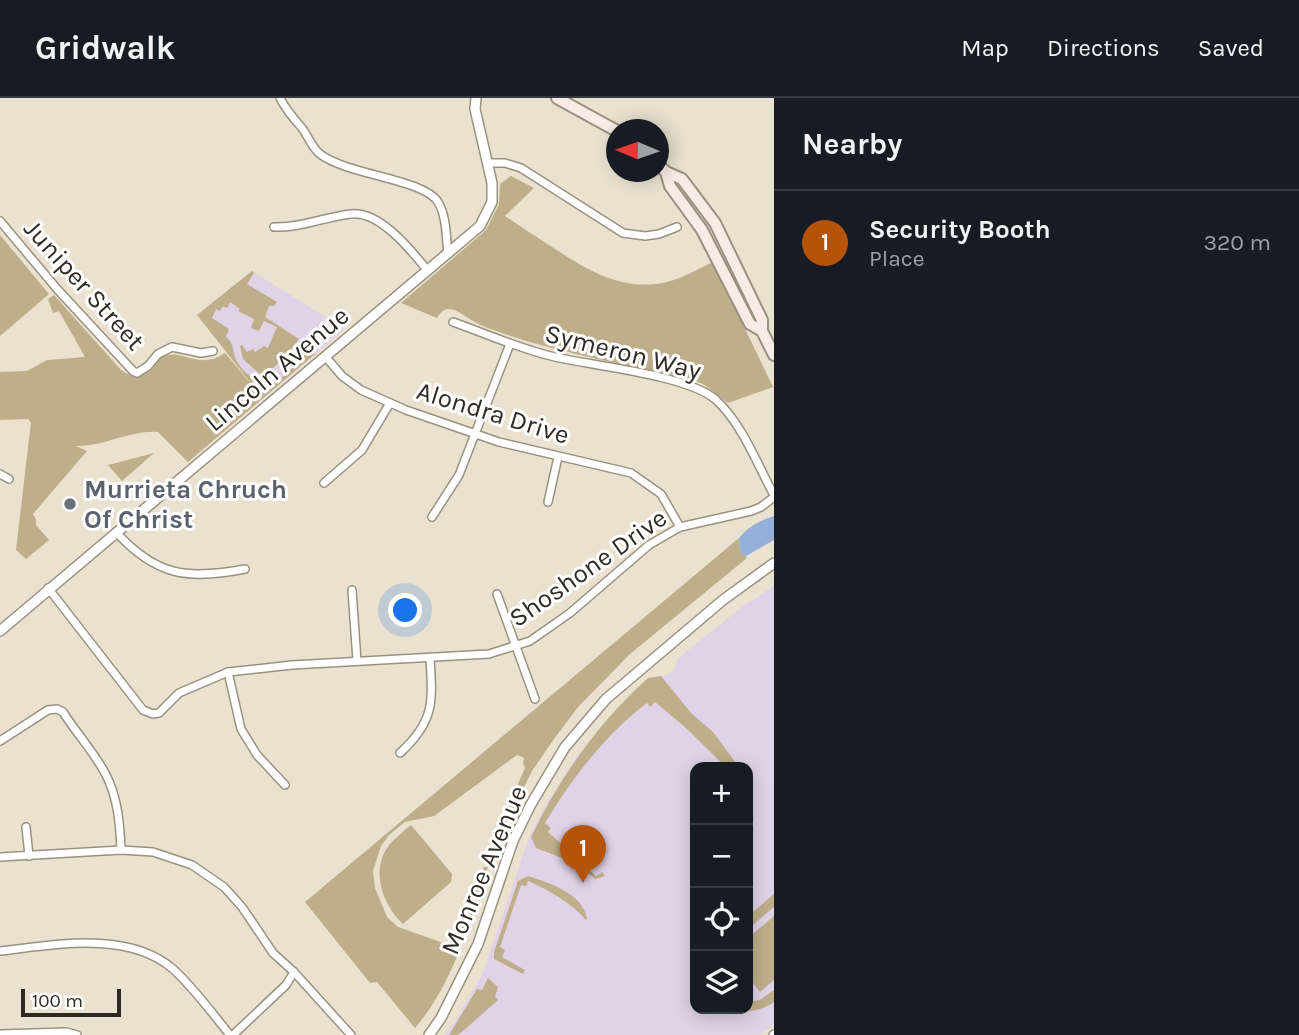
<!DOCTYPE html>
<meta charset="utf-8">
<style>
:root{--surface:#171b24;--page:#20242c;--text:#f1f3f6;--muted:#9ea1a6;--line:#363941;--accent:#b45309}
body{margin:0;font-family:Karla,sans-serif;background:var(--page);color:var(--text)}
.controls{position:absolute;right:21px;bottom:21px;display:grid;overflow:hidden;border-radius:14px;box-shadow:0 4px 18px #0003}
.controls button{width:63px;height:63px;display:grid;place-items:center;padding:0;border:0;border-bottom:2px solid var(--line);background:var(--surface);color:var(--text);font:35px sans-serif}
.compass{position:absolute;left:606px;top:21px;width:63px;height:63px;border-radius:50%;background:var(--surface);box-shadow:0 4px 18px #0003;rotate:272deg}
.scale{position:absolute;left:21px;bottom:18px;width:100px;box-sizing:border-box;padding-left:7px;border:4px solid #2e2b24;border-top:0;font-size:19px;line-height:24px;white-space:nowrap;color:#2e2b24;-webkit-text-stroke:5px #fff;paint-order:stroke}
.you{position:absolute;left:406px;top:513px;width:24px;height:24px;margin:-18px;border:5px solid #fff;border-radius:50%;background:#1a73e8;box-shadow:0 0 0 10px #1a73e833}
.badge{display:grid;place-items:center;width:46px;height:46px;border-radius:50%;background:var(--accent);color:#fff;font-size:23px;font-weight:700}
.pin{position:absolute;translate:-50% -58px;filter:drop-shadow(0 2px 4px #0008)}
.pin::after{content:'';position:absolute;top:37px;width:24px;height:21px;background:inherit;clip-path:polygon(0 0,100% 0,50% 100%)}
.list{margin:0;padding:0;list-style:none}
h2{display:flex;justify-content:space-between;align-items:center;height:91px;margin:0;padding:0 28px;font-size:30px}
h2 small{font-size:23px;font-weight:400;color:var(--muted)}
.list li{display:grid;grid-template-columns:46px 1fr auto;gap:21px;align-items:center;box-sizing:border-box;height:105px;padding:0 28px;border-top:2px solid var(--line)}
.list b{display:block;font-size:26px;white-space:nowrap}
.list p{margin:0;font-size:23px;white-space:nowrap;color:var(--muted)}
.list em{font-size:23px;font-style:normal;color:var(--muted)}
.icon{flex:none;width:38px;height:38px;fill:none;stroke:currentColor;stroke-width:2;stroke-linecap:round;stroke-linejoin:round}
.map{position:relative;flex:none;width:774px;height:937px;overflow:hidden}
header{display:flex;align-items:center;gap:42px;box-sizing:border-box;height:98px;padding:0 35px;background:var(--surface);border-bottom:2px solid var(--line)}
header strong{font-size:33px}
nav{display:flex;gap:38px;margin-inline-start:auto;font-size:24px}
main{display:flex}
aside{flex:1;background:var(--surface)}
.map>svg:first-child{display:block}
</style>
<header>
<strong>Gridwalk</strong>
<nav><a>Map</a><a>Directions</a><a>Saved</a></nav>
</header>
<main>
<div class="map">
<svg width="774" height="937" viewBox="0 0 774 937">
<rect width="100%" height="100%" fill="#eae2cf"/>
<!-- education -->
<g fill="#e0d3e7" fill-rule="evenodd">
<polygon points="252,173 345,231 264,300 197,217"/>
<path d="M774 488V926L760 937H444L453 926 482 877 530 737 547 705 576 659 610 618 649 580H660L675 572 677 561 743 508ZM695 669H748V911H695Z"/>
</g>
<!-- green -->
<g fill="#beae89">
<path d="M511 78 534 90 505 118C518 127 532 136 546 145 582 169 621 195 667 184 683 180 698 171 713 164L773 289 728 305 703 286 686 280C624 266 561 256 502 235 494 232 484 229 477 225 463 219 448 200 437 220L401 205 486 132 499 106 500 86Z"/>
<polygon points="0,137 49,196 0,238"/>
<path d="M252 173 254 175 247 186 277 204 274 208H269L265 219 299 241 284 260 271 272 273 277 262 278 243 261 240 248 242 247 247 254 253 251 255 254 264 248 268 250 277 229 264 223 259 233 251 230 254 221 238 213 240 211 230 204 227 210 223 208 220 213 216 211 212 220 229 231 226 239C234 245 232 250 235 259 240 273 255 284 270 286 294 276 293 265 310 250L315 256 188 364 158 334C130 332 104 349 76 348L87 353 33 416 36 421V427L49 442 26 461 16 452 31 324 28 321 0 322V274L27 273 47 262 85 259 59 213 53 215 48 201 54 197 121 272C150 292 145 262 166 257 187 253 199 272 225 255L257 293 197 217Z"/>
<polygon points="154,355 122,383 108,367"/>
<path d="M739 440 741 456 746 458 747 460 630 556 579 608 554 641 532 673 501 735 497 733 525 670 523 665 524 660 517 657 434 718 405 724 389 737 381 748 373 773 375 790 387 819 398 829 455 849 484 769H488C469 825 454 885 415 930L377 884 370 885 305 804Z"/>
<path d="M661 578 691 615 713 634 739 669H726L686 630 655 604 650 609 647 605C605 637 572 680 545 725L551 730 548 734 596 778 602 774 605 778 595 781 578 766 536 750 531 739C560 679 598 625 648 580Z"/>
<path d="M411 727 452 776 451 784 403 826C383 807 369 771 390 746 396 739 404 733 411 727Z"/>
<path d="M528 778C549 785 583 795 587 821L586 822C573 806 549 792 528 783L526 788 521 787 500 849 505 852 502 859 525 872 523 876 494 861V854L518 783Z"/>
<polygon points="774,796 774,809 748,831 748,818"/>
<polygon points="774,818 774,882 760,894 748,879 748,840"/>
<polygon points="488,880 498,889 495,898 498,902 463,933 457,937 449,937 477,891 482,892"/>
<path d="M774 892V904C761 913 748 915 733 911H748V904L760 902Z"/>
</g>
<!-- water -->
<path fill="#93afda" d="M774 418V442L746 458 741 456 739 440C749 428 760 423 774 418Z"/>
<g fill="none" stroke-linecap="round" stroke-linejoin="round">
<defs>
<g id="minor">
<path d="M280 0C286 12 293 20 302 30 308 38 312 50 320 56 347 77 424 81 438 104 447 119 446 140 448 156"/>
<polyline points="488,65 505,65 521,70 623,135 645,138 659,136 677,129"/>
<polyline points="0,123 58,192 133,273 137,275 148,268 158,256 172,249 201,255 213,253"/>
<path d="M274 129C300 130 325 119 351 116 380 113 411 152 428 173"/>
<path d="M453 224C487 236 520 251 555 259 594 268 686 277 715 301 742 325 757 366 774 397"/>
<polyline points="325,258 342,278 361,292 406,312 499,344 631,375 661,396 680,429"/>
<polyline points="0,376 9,381"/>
<polyline points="324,385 362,352 390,305"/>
<polyline points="548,404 558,359"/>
<polyline points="432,419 459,377 510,246"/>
<path d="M116 434C156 478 187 482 245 471"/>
<polyline points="48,490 143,612 153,616 159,615 179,595 228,574 292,567 489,556 530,543 570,515 649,447 680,429 751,413 761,409 774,399"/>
<polyline points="352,492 357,563"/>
<polyline points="497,496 535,601"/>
<polyline points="228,574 241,631 257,657 285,687"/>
<path d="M0 643 48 612 57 611 63 614C76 635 95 655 106 677 118 700 120 727 121 752"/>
<path d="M400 655C434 624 433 605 430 561"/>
<polyline points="26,729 29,758"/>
<polyline points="0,759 121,752 153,754 192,767 224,789 242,809 273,855 294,874 351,937"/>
<path d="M0 853C54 847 128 832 173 871 194 890 212 915 230 937"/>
<polyline points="0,936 66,934 77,937"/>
<polyline points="233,937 286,887 294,874"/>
<polyline points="773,937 774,936"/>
</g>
<g id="tertiary">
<polyline points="0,533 480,128 492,104 492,85 475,11 476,0"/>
<polyline points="429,937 441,920 478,846 513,743 530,708 565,649 606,601 723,502 774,465"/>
</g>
<g id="secondary">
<polyline points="557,0 617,33"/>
<polyline points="659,67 666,74 682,81 715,125 762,222 762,233 774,257"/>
<polyline points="666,74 670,88 702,132 750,226 762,233"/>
</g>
</defs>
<!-- minor casing -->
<use href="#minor" stroke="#999280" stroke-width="10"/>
<!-- tertiary casing -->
<use href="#tertiary" stroke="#999280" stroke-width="12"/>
<!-- secondary casing -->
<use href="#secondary" stroke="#999280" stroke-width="14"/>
<!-- minor -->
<use href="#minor" stroke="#fff" stroke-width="7"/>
<!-- tertiary -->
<use href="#tertiary" stroke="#fff" stroke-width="9"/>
<!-- secondary -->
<use href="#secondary" stroke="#faebe6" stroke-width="10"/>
</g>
<!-- markers -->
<circle fill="#6b7280" stroke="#fff" stroke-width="2.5" cx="70" cy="406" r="7"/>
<g text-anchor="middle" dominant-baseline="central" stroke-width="6" stroke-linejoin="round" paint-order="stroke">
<!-- street labels -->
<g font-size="26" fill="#2e2b24" stroke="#fff">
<text transform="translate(84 187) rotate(48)">Juniper Street</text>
<text transform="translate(623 254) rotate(14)">Symeron Way</text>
<text transform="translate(277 271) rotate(-40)">Lincoln Avenue</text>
<text transform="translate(493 315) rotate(17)">Alondra Drive</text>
<text transform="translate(588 470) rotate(-35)">Shoshone Drive</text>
<text transform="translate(484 772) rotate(-67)">Monroe Avenue</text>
</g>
<!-- worship labels -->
<g font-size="26" font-weight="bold" fill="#5b616d" stroke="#fff" text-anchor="start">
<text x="84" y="391">Murrieta Chruch<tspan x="84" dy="30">Of Christ</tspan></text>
</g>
</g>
</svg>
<div class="controls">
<button>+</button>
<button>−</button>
<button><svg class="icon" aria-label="locate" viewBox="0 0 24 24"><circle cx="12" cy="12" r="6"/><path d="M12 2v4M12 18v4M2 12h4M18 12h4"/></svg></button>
<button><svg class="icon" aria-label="layers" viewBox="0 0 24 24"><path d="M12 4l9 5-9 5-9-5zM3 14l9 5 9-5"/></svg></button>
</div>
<svg class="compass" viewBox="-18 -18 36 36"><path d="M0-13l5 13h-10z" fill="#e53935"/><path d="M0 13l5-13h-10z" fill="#9ea1a6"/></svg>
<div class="scale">100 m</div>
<div class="you"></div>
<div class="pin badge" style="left:583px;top:785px">1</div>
</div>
<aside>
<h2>Nearby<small></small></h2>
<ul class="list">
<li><span class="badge">1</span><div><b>Security Booth</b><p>Place</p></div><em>320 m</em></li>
</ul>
</aside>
</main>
